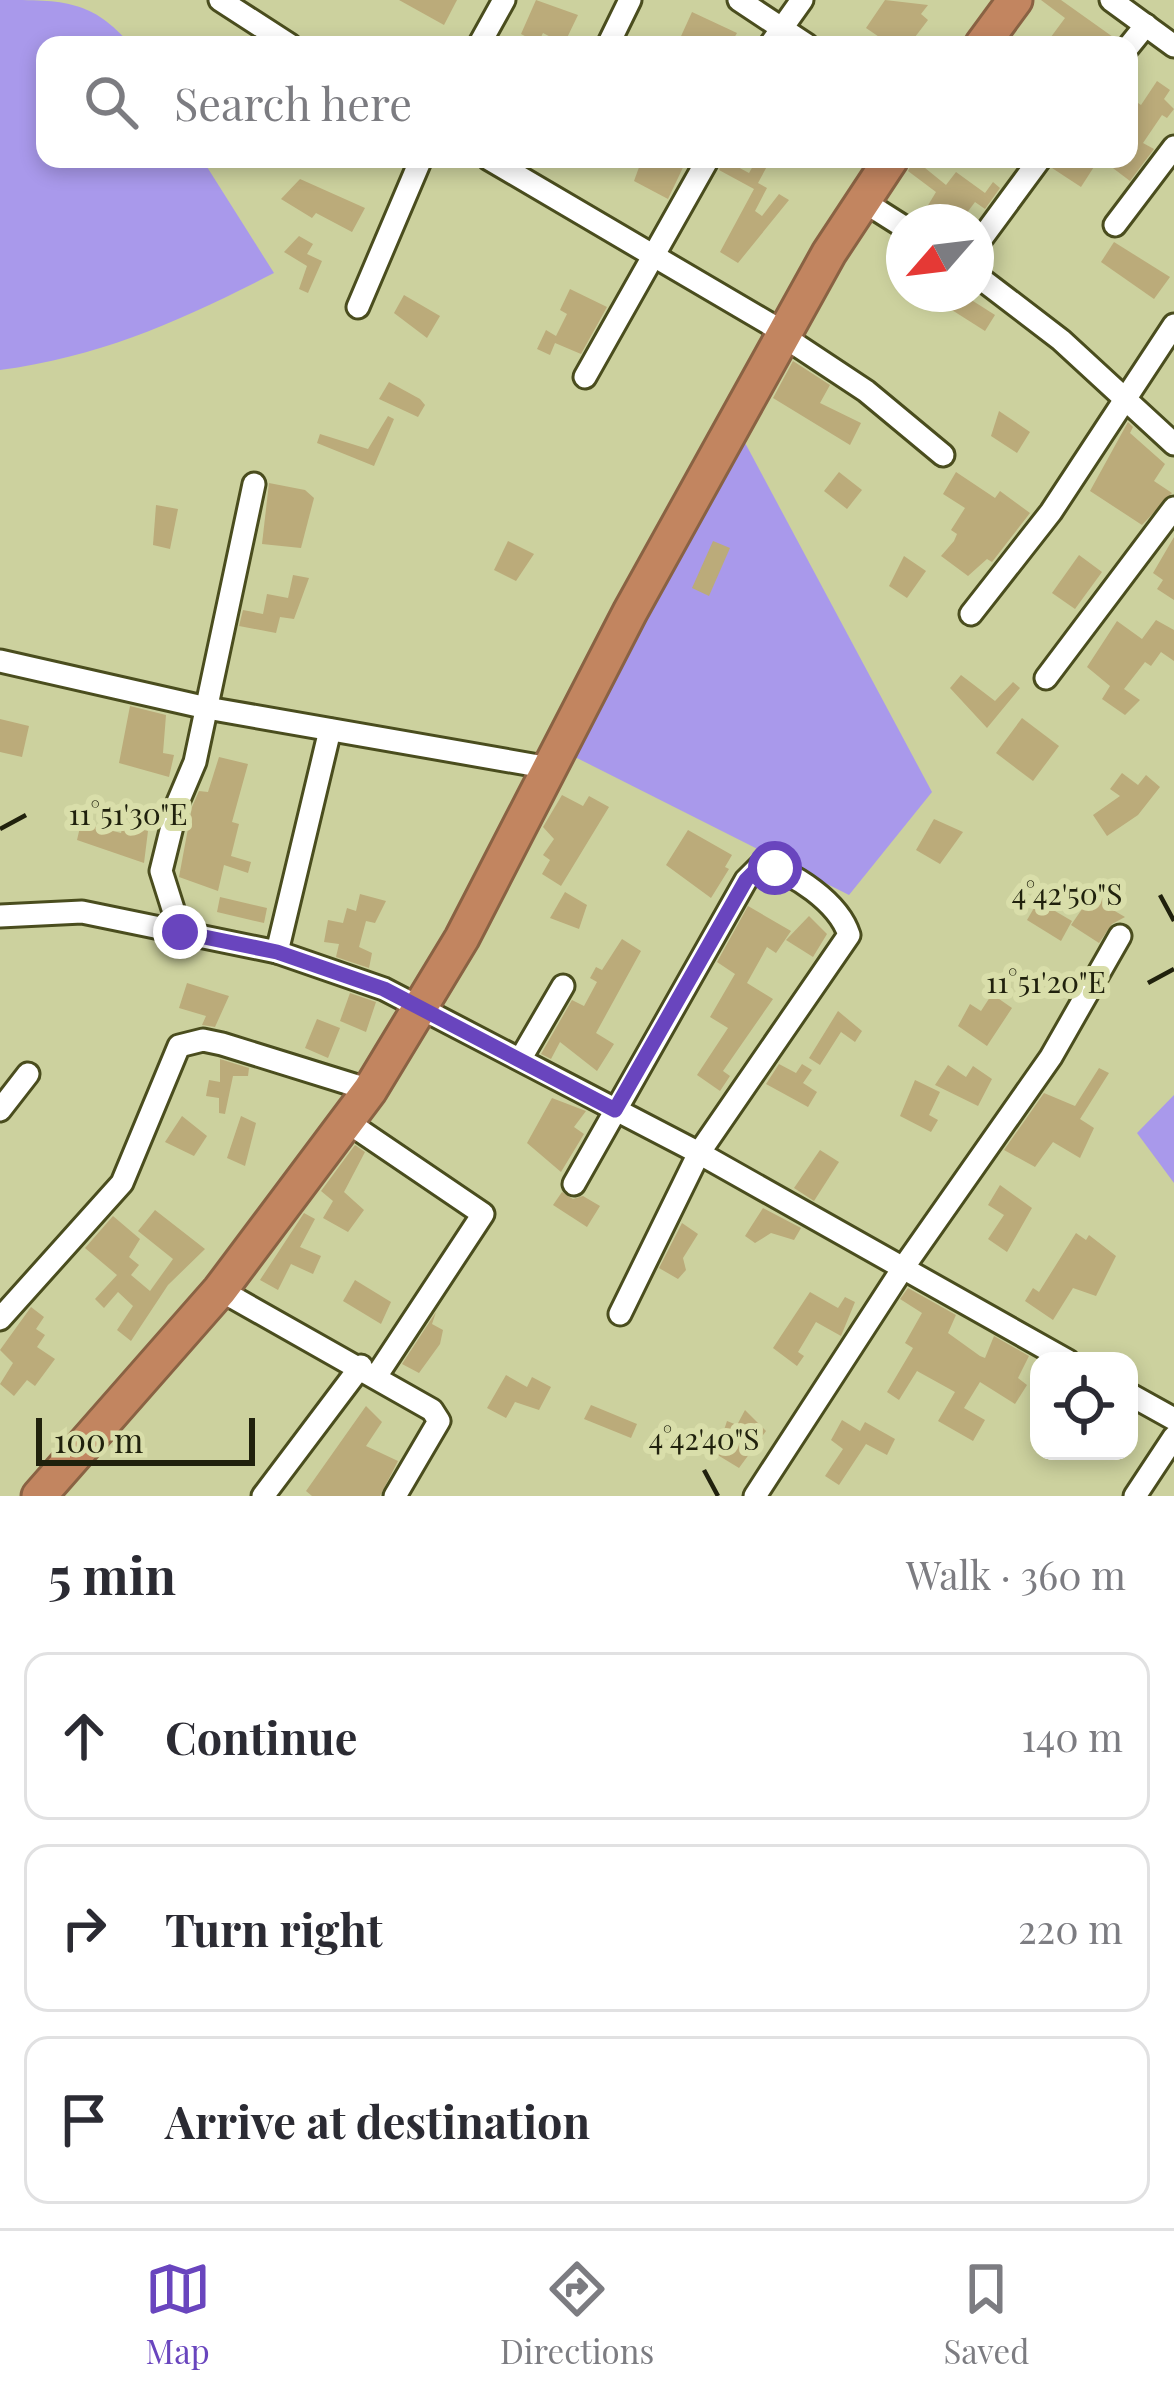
<!DOCTYPE html>
<meta charset="utf-8">
<style>
:root{--surface:#fff;--page:#f7f7f7;--text:#2b2b33;--muted:#7c7c81;--line:#e1e1e2;--accent:#6945be}
body{margin:0;font-family:"Playfair Display",serif;background:var(--page);color:var(--text)}
.controls{position:absolute;right:36px;bottom:36px;display:grid;overflow:hidden;border-radius:24px;box-shadow:0 6px 18px #0003}
.controls button{width:108px;height:108px;display:grid;place-items:center;padding:0;border:0;border-bottom:3px solid var(--line);background:var(--surface);color:var(--text);font:60px sans-serif}
.compass{position:absolute;left:886px;top:204px;width:108px;height:108px;border-radius:50%;background:var(--surface);box-shadow:0 6px 18px #0003;rotate:242deg}
.scale{position:absolute;left:36px;bottom:30px;width:219px;box-sizing:border-box;padding-left:12px;border:6px solid #20210d;border-top:0;font-size:33px;line-height:42px;white-space:nowrap;color:#20210d;-webkit-text-stroke:9px #d9deaa;paint-order:stroke}
.stop{position:absolute;width:36px;height:36px;margin:-27px;border:9px solid #6945be;border-radius:50%;background:#fff}
.stop.end{background:#6945be;border-color:#fff;box-shadow:0 3px 12px #0008}
.list{margin:0;padding:0;list-style:none}
h2{display:flex;justify-content:space-between;align-items:center;height:156px;margin:0;padding:0 48px;font-size:51px}
h2 small{font-size:39px;font-weight:400;color:var(--muted)}
.list li{display:grid;grid-template-columns:78px 1fr auto;gap:36px;align-items:center;box-sizing:border-box;height:168px;margin:0 24px 24px;padding:0 24px;border:3px solid var(--line);border-radius:24px}
.list b{display:block;font-size:45px;white-space:nowrap}
.list em{font-size:39px;font-style:normal;color:var(--muted)}
.icon{flex:none;width:66px;height:66px;fill:none;stroke:currentColor;stroke-width:2;stroke-linecap:round;stroke-linejoin:round}
.map{position:relative;flex:none;width:1174px;height:1496px;overflow:hidden}
.search{position:absolute;background:var(--surface);box-shadow:0 6px 18px #0003;left:36px;right:36px;top:36px;height:132px;display:flex;align-items:center;gap:30px;box-sizing:border-box;padding:0 42px;border-radius:24px;color:var(--muted);font-size:45px}
.sheet{height:732px;background:var(--surface)}
nav{display:flex;justify-content:space-around;align-items:center;box-sizing:border-box;height:168px;border-top:3px solid var(--line);background:var(--surface);font-size:33px;color:var(--muted)}
nav a{display:grid;justify-items:center;gap:6px}
nav .on{color:var(--accent)}
.map>svg:first-child{display:block}
</style>
<div class="map">
<svg width="1174" height="1496" viewBox="0 0 1174 1496">
<rect width="100%" height="100%" fill="#ccd19e"/>
<!-- green -->
<g fill="#a999eb">
<path d="M0 0C65 0 92 0 131 45H45V159H202L274 273C182 320 103 356 0 370Z"/>
<polygon points="743,439 932,792 849,895 571,755"/>
<polygon points="1174,1095 1174,1183 1137,1133"/>
</g>
<!-- building -->
<g fill="#bbab7a">
<polygon points="399,0 457,0 444,25"/>
<polygon points="536,0 578,15 564,44 543,33 538,43 521,34"/>
<polygon points="885,0 928,5 921,14 928,20 915,37 926,45 891,45 866,28"/>
<polygon points="1041,0 1061,0 1113,37 1108,45 1045,45 1065,18"/>
<polygon points="692,12 737,33 730,45 677,45"/>
<polygon points="1157,81 1170,90 1164,99 1174,109 1167,118 1162,115 1143,143 1154,149 1130,181 1101,159 1129,159 1129,97 1141,105"/>
<polygon points="642,159 687,159 668,199 634,181"/>
<polygon points="723,159 749,173 757,159 771,159 758,183 767,188 755,211 762,216 779,194 789,200 738,263 720,252 754,189 719,170"/>
<polygon points="914,159 946,185 956,172 985,193 993,182 1000,188 985,209 975,202 960,222 918,222 936,192 908,171"/>
<polygon points="1057,159 1099,159 1081,187 1052,168"/>
<polygon points="300,179 365,208 352,232 316,213 312,218 281,199"/>
<polygon points="299,236 313,244 307,254 322,261 308,293 299,289 307,266 284,252"/>
<polygon points="1114,242 1170,277 1154,299 1101,262"/>
<polygon points="570,289 607,307 581,354 555,343 550,355 537,349 546,330 556,336 567,314 560,310"/>
<polygon points="951,294 962,294 995,315 985,331 944,305"/>
<polygon points="404,295 440,316 427,338 394,313"/>
<polygon points="793,361 830,385 820,403 861,423 850,445 773,398"/>
<polygon points="389,382 420,399 425,405 418,417 379,399"/>
<polygon points="999,411 1030,432 1017,453 991,436"/>
<polygon points="388,416 394,419 374,466 317,443 320,434 368,449"/>
<polygon points="1128,422 1133,427 1130,433 1165,464 1154,481 1172,493 1142,525 1090,491"/>
<polygon points="839,472 862,490 847,509 824,491"/>
<polygon points="956,472 995,498 1000,491 1030,513 992,562 987,559 968,576 941,556 954,541 957,534 951,530 965,508 943,494"/>
<polygon points="269,483 305,490 314,498 301,548 262,544"/>
<polygon points="156,505 178,509 170,549 153,545"/>
<polygon points="1174,537 1174,600 1157,589 1163,580 1153,573"/>
<polygon points="508,541 534,554 516,581 494,570"/>
<polygon points="713,541 730,548 709,596 692,588"/>
<polygon points="1079,555 1102,572 1075,609 1052,593"/>
<polygon points="904,556 926,571 907,598 889,586"/>
<polygon points="293,575 309,578 294,619 280,617 276,633 239,626 243,610 263,614 267,594 288,598"/>
<polygon points="1156,620 1174,630 1174,661 1161,652 1151,666 1145,662 1124,689 1140,700 1125,715 1102,699 1110,686 1087,667 1117,621 1142,639"/>
<polygon points="961,675 995,701 1013,682 1020,688 987,728 950,688"/>
<polygon points="130,706 166,715 163,753 174,755 169,777 119,763"/>
<polygon points="1022,718 1059,746 1033,781 996,753"/>
<polygon points="0,719 29,726 22,757 0,752"/>
<polygon points="219,757 248,764 232,822 239,824 231,856 251,862 248,873 224,865 218,891 179,877 192,807 199,791 208,792"/>
<polygon points="1122,773 1138,785 1146,775 1160,787 1138,815 1107,836 1093,815 1120,796 1110,789"/>
<polygon points="562,795 583,806 589,796 609,807 561,886 542,874 550,860 543,855 554,839 543,827"/>
<polygon points="934,819 963,832 940,864 916,850"/>
<polygon points="81,823 121,833 123,825 148,831 144,863 77,840"/>
<polygon points="688,830 732,855 725,867 729,869 711,898 666,865"/>
<polygon points="1100,883 1117,895 1108,907 1125,917 1112,924 1099,943 1071,925"/>
<polygon points="565,892 587,905 579,929 550,918"/>
<polygon points="360,894 386,901 375,923 366,921 359,947 372,953 369,968 336,957 339,944 324,942 328,920 343,923 347,908 356,911"/>
<polygon points="220,897 267,908 264,923 217,912"/>
<polygon points="1038,901 1072,921 1061,941 1027,920"/>
<polygon points="748,906 791,931 776,953 767,947 747,983 773,999 723,1071 730,1076 720,1091 697,1075 728,1028 710,1017 735,974 717,962"/>
<polygon points="809,916 827,934 813,957 786,940"/>
<polygon points="622,939 641,951 596,1033 614,1044 597,1071 560,1042 551,1059 541,1054 572,1000 584,1006 597,982 590,978 596,967 602,970"/>
<polygon points="187,983 229,996 215,1027 202,1025 206,1016 179,1008"/>
<polygon points="350,993 376,1002 366,1032 340,1021"/>
<polygon points="992,994 1012,1008 987,1046 958,1026 970,1004 981,1011"/>
<polygon points="838,1011 862,1031 855,1042 841,1032 820,1065 809,1058"/>
<polygon points="317,1019 340,1028 328,1058 305,1048"/>
<polygon points="220,1059 249,1068 248,1076 233,1076 225,1114 219,1113 219,1098 206,1096 209,1080 220,1082"/>
<polygon points="779,1064 796,1073 802,1064 812,1070 803,1083 817,1092 808,1107 766,1084"/>
<polygon points="948,1065 966,1077 973,1066 992,1079 978,1106 935,1085"/>
<polygon points="1099,1068 1109,1073 1080,1119 1094,1128 1080,1158 1053,1142 1035,1167 1004,1150 1044,1093 1075,1106"/>
<polygon points="915,1080 940,1092 929,1115 938,1120 931,1132 900,1116"/>
<polygon points="552,1098 586,1111 574,1127 584,1134 561,1172 527,1143"/>
<polygon points="182,1116 207,1136 194,1156 165,1142"/>
<polygon points="241,1116 256,1123 245,1166 227,1158"/>
<polygon points="355,1145 365,1152 344,1192 364,1210 348,1232 323,1218 333,1201 321,1191"/>
<polygon points="820,1150 839,1162 814,1201 794,1188"/>
<polygon points="1000,1185 1032,1208 1007,1252 988,1239 1004,1215 988,1205"/>
<polygon points="562,1192 573,1199 583,1196 600,1206 587,1227 553,1205"/>
<polygon points="763,1208 801,1228 794,1240 771,1233 755,1243 745,1236"/>
<polygon points="155,1210 205,1249 168,1285 131,1341 117,1330 133,1306 118,1292 104,1308 95,1299 117,1275 85,1248 113,1216 140,1239 129,1257 139,1265 131,1275 150,1291 173,1259 138,1231"/>
<polygon points="304,1213 315,1219 300,1247 321,1256 313,1274 291,1264 278,1290 260,1280"/>
<polygon points="682,1223 698,1234 683,1258 686,1270 678,1279 659,1268"/>
<polygon points="1076,1233 1086,1240 1089,1235 1116,1256 1096,1296 1073,1288 1053,1320 1025,1301 1033,1288 1039,1292"/>
<polygon points="355,1280 391,1302 381,1324 343,1301"/>
<polygon points="908,1288 956,1315 948,1333 980,1356 985,1358 994,1336 1029,1356 1018,1378 1027,1385 1015,1404 980,1382 964,1408 985,1420 973,1441 938,1421 955,1392 917,1371 899,1400 887,1392 913,1348 905,1343 922,1313 900,1299"/>
<polygon points="810,1292 838,1308 845,1297 855,1302 841,1336 816,1322 798,1352 804,1356 797,1366 773,1348"/>
<polygon points="31,1307 44,1317 36,1329 45,1335 37,1347 55,1359 35,1386 27,1380 14,1396 0,1384 13,1363 0,1350"/>
<polygon points="436,1312 432,1324 443,1330 440,1344 419,1373 402,1364"/>
<polygon points="506,1375 527,1387 532,1377 551,1387 539,1410 515,1402 506,1418 487,1408"/>
<polygon points="591,1405 637,1424 631,1438 584,1419"/>
<polygon points="366,1406 382,1422 366,1446 398,1461 380,1496 312,1496 306,1491"/>
<polygon points="745,1410 766,1431 739,1468 716,1454 727,1421 737,1425"/>
<polygon points="842,1420 860,1431 865,1422 895,1439 887,1455 866,1444 839,1485 825,1476 843,1449 831,1440"/>
</g>
<g fill="none" stroke-linecap="round" stroke-linejoin="round">
<defs>
<g id="minor">
<polyline points="220,0 290,45"/>
<polyline points="739,0 807,45"/>
<polyline points="1111,0 1174,46"/>
<polyline points="479,45 504,0"/>
<polyline points="608,45 630,0"/>
<polyline points="770,45 802,0"/>
<polyline points="1129,46 1146,25"/>
<polyline points="489,159 785,333"/>
<polyline points="863,201 904,227"/>
<polyline points="1115,225 1174,147"/>
<polyline points="976,246 1040,159"/>
<polyline points="976,275 1061,340 1174,444"/>
<polyline points="358,307 421,159"/>
<polyline points="783,336 866,391 943,455"/>
<polyline points="585,377 708,159"/>
<polyline points="971,614 1051,512 1174,325"/>
<polyline points="0,661 207,708 550,768"/>
<polyline points="1046,678 1174,508"/>
<polyline points="0,916 82,912 277,952 384,989 699,1153 1068,1361"/>
<polyline points="180,931 161,871 178,802 195,762 254,484"/>
<polyline points="277,952 330,730"/>
<polyline points="521,1058 563,986"/>
<polyline points="0,1110 28,1074"/>
<polyline points="346,1121 483,1214 377,1375"/>
<path d="M574 1184 746 880 761 865C793 871 839 903 849 935L699 1153 620 1314"/>
<polyline points="220,1290 432,1410 439,1421 395,1496"/>
<polyline points="0,1319 122,1183 179,1046 203,1040 222,1044 370,1090"/>
<polyline points="1129,1394 1174,1419"/>
<polyline points="263,1496 361,1366"/>
<polyline points="755,1496 903,1268 1051,1057 1120,936"/>
<polyline points="1135,1496 1174,1437"/>
</g>
<g id="highway">
<polyline points="982,45 1015,0"/>
<polyline points="39,1496 220,1290 370,1090 462,938 630,612 829,253 891,159"/>
</g>
</defs>
<!-- minor casing -->
<use href="#minor" stroke="#4a4d1e" stroke-width="27"/>
<!-- highway casing -->
<use href="#highway" stroke="#896243" stroke-width="39"/>
<!-- minor -->
<use href="#minor" stroke="#fff" stroke-width="21"/>
<!-- highway -->
<use href="#highway" stroke="#c28560" stroke-width="33"/>
</g>
<g fill="none" stroke-linecap="round" stroke-linejoin="round">
<!-- route -->
<polyline stroke="#6945be" stroke-width="15" points="180,932 277,952 384,989 615,1110 746,880 761,865 775,868"/>
</g>
<!-- ticks -->
<path fill="none" stroke="#20210d" stroke-width="4.5" d="M0 829 26 815M1160 895 1174 921M1148 983 1174 969M704 1470 718 1496"/>
<g font-size="30" text-anchor="middle" fill="#20210d" stroke="#d9deaa" stroke-width="12" stroke-linejoin="round" paint-order="stroke">
<text x="128" y="825">11°51'30"E</text>
<text x="1067" y="905">4°42'50"S</text>
<text x="1046" y="993">11°51'20"E</text>
<text x="704" y="1450">4°42'40"S</text>
</g>
</svg>
<div class="controls">
<button><svg class="icon" aria-label="locate" viewBox="0 0 24 24"><circle cx="12" cy="12" r="6"/><path d="M12 2v4M12 18v4M2 12h4M18 12h4"/></svg></button>
</div>
<svg class="compass" viewBox="-18 -18 36 36"><path d="M0-13l5 13h-10z" fill="#e53935"/><path d="M0 13l5-13h-10z" fill="#7c7c81"/></svg>
<div class="scale">100 m</div>
<div class="stop" style="left:775px;top:868px"></div>
<div class="stop end" style="left:180px;top:932px"></div>
<div class="search"><svg class="icon" aria-label="search" viewBox="0 0 24 24"><circle cx="10" cy="10" r="6"/><path d="M15 15l6 6"/></svg>Search here</div>
</div>
<section class="sheet">
<h2>5 min<small>Walk · 360 m</small></h2>
<ul class="list">
<li><svg class="icon" aria-label="ahead" viewBox="0 0 24 24"><path d="M12 20V5M6 11l6-6 6 6"/></svg><div><b>Continue</b></div><em>140 m</em></li>
<li><svg class="icon" aria-label="right" viewBox="0 0 24 24"><path d="M7 20v-9h11M14 6l5 5-5 5"/></svg><div><b>Turn right</b></div><em>220 m</em></li>
<li><svg class="icon" aria-label="arrive" viewBox="0 0 24 24"><path d="M6 21V4h12l-3 4 3 4H6"/></svg><div><b>Arrive at destination</b></div></li>
</ul>
</section>
<nav>
<a class="on"><svg class="icon" aria-label="map" viewBox="0 0 24 24"><path d="M3 6l6-2 6 2 6-2v14l-6 2-6-2-6 2zM9 4v14M15 6v14"/></svg>Map</a>
<a><svg class="icon" aria-label="directions" viewBox="0 0 24 24"><path d="M12 3l9 9-9 9-9-9zM9 14v-3h6M13 9l2 2-2 2"/></svg>Directions</a>
<a><svg class="icon" aria-label="saved" viewBox="0 0 24 24"><path d="M7 4h10v16l-5-4-5 4z"/></svg>Saved</a>
</nav>
